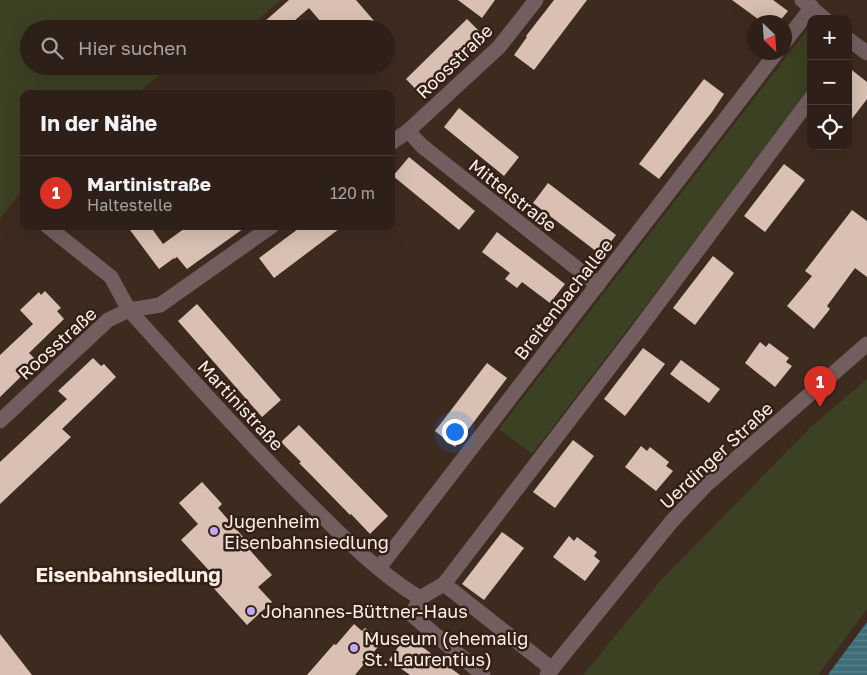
<!DOCTYPE html>
<html lang="de">
<meta charset="utf-8">
<style>
:root{--surface:#2e2018;--page:#3a2d25;--text:#f1f3f6;--muted:#a7a3a2;--line:#493e37;--accent:#d93025}
body{margin:0;font-family:"Golos Text",sans-serif;background:var(--page);color:var(--text)}
.controls{position:absolute;right:15px;top:15px;display:grid;overflow:hidden;border-radius:10px;box-shadow:0 5px 20px #0002}
.controls button{width:45px;height:45px;display:grid;place-items:center;padding:0;border:0;border-bottom:1px solid var(--line);background:var(--surface);color:var(--text);font:25px sans-serif}
.compass{position:absolute;left:747px;top:15px;width:45px;height:45px;border-radius:50%;background:var(--surface);box-shadow:0 5px 20px #0002;rotate:155deg}
.you{position:absolute;left:454px;top:431px;width:18px;height:18px;margin:-12px;border:4px solid #fff;border-radius:50%;background:#1a73e8;box-shadow:0 0 0 8px #1a73e833}
.badge{display:grid;place-items:center;width:32px;height:32px;border-radius:50%;background:var(--accent);color:#fff;font-size:16px;font-weight:700}
.pin{position:absolute;translate:-50% -41px;filter:drop-shadow(0 1px 2px #0008)}
.pin::after{content:'';position:absolute;top:26px;width:18px;height:15px;background:inherit;clip-path:polygon(0 0,100% 0,50% 100%)}
.list{margin:0;padding:0;list-style:none}
h2{display:flex;justify-content:space-between;align-items:center;height:65px;margin:0;padding:0 20px;font-size:21px}
h2 small{font-size:16px;font-weight:400;color:var(--muted)}
.list li{display:grid;grid-template-columns:32px 1fr auto;gap:15px;align-items:center;box-sizing:border-box;height:75px;padding:0 20px;border-top:1px solid var(--line)}
.list b{display:block;font-size:19px;white-space:nowrap}
.list p{margin:0;font-size:16px;white-space:nowrap;color:var(--muted)}
.list em{font-size:16px;font-style:normal;color:var(--muted)}
.icon{flex:none;width:28px;height:28px;fill:none;stroke:currentColor;stroke-width:2;stroke-linecap:round;stroke-linejoin:round}
.map{position:relative;flex:none;width:867px;height:675px;overflow:hidden}
.search{position:absolute;background:var(--surface);box-shadow:0 5px 20px #0002;left:20px;top:20px;width:375px;height:55px;display:flex;align-items:center;gap:12px;box-sizing:border-box;padding:0 18px;border-radius:28px;color:var(--muted);font-size:19px}
.panel{position:absolute;background:var(--surface);box-shadow:0 5px 20px #0002;left:20px;top:90px;width:375px;height:140px;border-radius:10px}
.map>svg:first-child{display:block}
</style>
<div class="map">
<svg width="867" height="675" viewBox="0 0 867 675">
<defs>
<pattern id="water-rules" width="6" height="5" patternUnits="userSpaceOnUse" patternTransform="scale(1.25)"><rect width="6" height="5" fill="#3d6e78"/><path d="M0 2.5h6" fill="none" stroke="#5a838b"/></pattern>
</defs>
<rect width="100%" height="100%" fill="#3e2b20"/>
<!-- grass -->
<g fill="#3c4123">
<polygon points="0,0 281,0 247,29 29,29 29,66 170,66 137,94 24,94 24,188 0,219"/>
<polygon points="811,25 811,90 532,454 499,429"/>
<polygon points="867,379 867,609 818,675 583,675 662,579 811,427"/>
</g>
<!-- water -->
<polygon fill="url(#water-rules)" points="867,622 867,675 828,675 830,672"/>
<!-- building -->
<g fill="#d9c0b3">
<polygon points="289,0 356,0 381,29 327,29 309,8 285,29 256,29"/>
<polygon points="458,0 495,0 482,18"/>
<polygon points="554,0 587,0 534,70 514,55 527,37 526,36"/>
<polygon points="732,0 773,0 788,11 779,22 762,22"/>
<polygon points="467,19 485,37 423,97 406,79"/>
<polygon points="848,67 867,82 867,99 848,124"/>
<polygon points="704,79 724,94 712,112 659,179 639,164"/>
<polygon points="459,108 519,157 504,176 444,127"/>
<polygon points="409,157 475,211 459,230 393,176"/>
<polygon points="784,164 805,180 765,232 744,216"/>
<polygon points="548,183 616,235 601,255 533,203"/>
<polygon points="852,210 867,221 867,277 855,268 827,306 830,309 814,329 787,306 812,276 805,271"/>
<polygon points="127,226 150,226 163,244 188,226 247,226 187,269 177,257 174,259 174,258 159,269"/>
<polygon points="302,226 343,226 274,278 259,258"/>
<polygon points="497,232 565,284 550,303 522,282 517,288 505,279 510,273 482,252"/>
<polygon points="713,256 734,273 695,325 673,308"/>
<polygon points="45,291 61,308 57,311 64,319 29,353 37,361 0,397 0,355 33,324 20,310 39,292 41,295"/>
<polygon points="197,304 281,400 262,417 178,321"/>
<polygon points="760,342 766,347 769,343 789,358 786,362 792,366 775,387 745,363"/>
<polygon points="643,348 665,364 625,416 604,399"/>
<polygon points="93,358 101,366 104,364 116,377 62,429 71,437 0,504 0,462 67,399 58,391"/>
<polygon points="681,360 720,389 709,403 670,374"/>
<polygon points="487,363 507,378 455,447 435,431"/>
<polygon points="299,425 388,516 370,534 351,514 350,515 310,474 299,463 301,462 281,442"/>
<polygon points="573,440 594,456 555,508 533,492"/>
<polygon points="641,446 647,451 650,447 669,462 666,466 673,471 656,491 625,467"/>
<polygon points="202,482 222,504 218,508 244,538 241,540 272,575 258,587 272,602 247,625 209,583 215,577 181,540 198,524 179,503"/>
<polygon points="502,532 524,548 484,600 462,584"/>
<polygon points="569,536 574,541 577,537 597,552 594,556 600,561 585,581 553,557"/>
<polygon points="354,624 362,631 365,628 382,642 355,675 307,675 334,644 336,645"/>
<polygon points="0,634 32,675 0,675"/>
<polygon points="412,639 429,652 460,675 410,675 389,660 401,643 406,647"/>
</g>
<g fill="none" stroke-linecap="round" stroke-linejoin="round">
<!-- street -->
<g stroke="#725e5f" stroke-width="15">
<polyline points="802,0 825,19"/>
<polyline points="848,39 867,53"/>
<polyline points="784,43 812,7"/>
<polyline points="408,131 422,146 598,285"/>
<polyline points="391,143 408,131 499,47 536,0"/>
<path d="M47 226 111 277 129 310C189 376 249 444 313 507 346 540 380 574 420 598"/>
<polyline points="0,421 108,320 129,310 160,305 272,226"/>
<polyline points="379,568 777,52"/>
<polyline points="444,584 552,669"/>
<polyline points="483,675 412,615 420,598 444,584 636,333 811,98"/>
<polyline points="547,675 672,521 706,485 867,344"/>
</g>
</g>
<!-- markers -->
<g fill="#bfa8f4" stroke="#332117" stroke-width="2">
<circle cx="214" cy="531" r="5"/>
<circle cx="251" cy="611" r="5"/>
<circle cx="354" cy="648" r="5"/>
</g>
<g text-anchor="middle" dominant-baseline="central" stroke-width="5" stroke-linejoin="round" paint-order="stroke">
<!-- street labels -->
<g font-size="18" fill="#fcefe8" stroke="#332117">
<text transform="translate(454 61) rotate(-44)">Roosstraße</text>
<text transform="translate(513 195) rotate(38)">Mittelstraße</text>
<text transform="translate(563 299) rotate(-52)">Breitenbachallee</text>
<text transform="translate(57 343) rotate(-42)">Roosstraße</text>
<text transform="translate(241 405) rotate(47)">Martinistraße</text>
<text transform="translate(716 455) rotate(-43)">Uerdinger Straße</text>
</g>
<!-- poi labels -->
<g font-size="18" fill="#fcefe8" stroke="#332117" text-anchor="start">
<text x="224" y="521">Jugenheim<tspan x="224" dy="21">Eisenbahnsiedlung</tspan></text>
<text x="261" y="611">Johannes-Büttner-Haus</text>
<text x="364" y="638">Museum (ehemalig<tspan x="364" dy="21">St. Laurentius)</tspan></text>
</g>
<!-- quarter labels -->
<g font-size="20" font-weight="bold" fill="#fcefe8" stroke="#332117">
<text x="128" y="574">Eisenbahnsiedlung</text>
</g>
</g>
</svg>
<div class="controls">
<button>+</button>
<button>−</button>
<button><svg class="icon" aria-label="locate" viewBox="0 0 24 24"><circle cx="12" cy="12" r="6"/><path d="M12 2v4M12 18v4M2 12h4M18 12h4"/></svg></button>
</div>
<svg class="compass" viewBox="-18 -18 36 36"><path d="M0-13l5 13h-10z" fill="#e53935"/><path d="M0 13l5-13h-10z" fill="#a7a3a2"/></svg>
<div class="you"></div>
<div class="pin badge" style="left:820px;top:407px">1</div>
<div class="search"><svg class="icon" aria-label="search" viewBox="0 0 24 24"><circle cx="10" cy="10" r="6"/><path d="M15 15l6 6"/></svg>Hier suchen</div>
<section class="panel">
<h2>In der Nähe<small></small></h2>
<ul class="list">
<li><span class="badge">1</span><div><b>Martinistraße</b><p>Haltestelle</p></div><em>120 m</em></li>
</ul>
</section>
</div>
